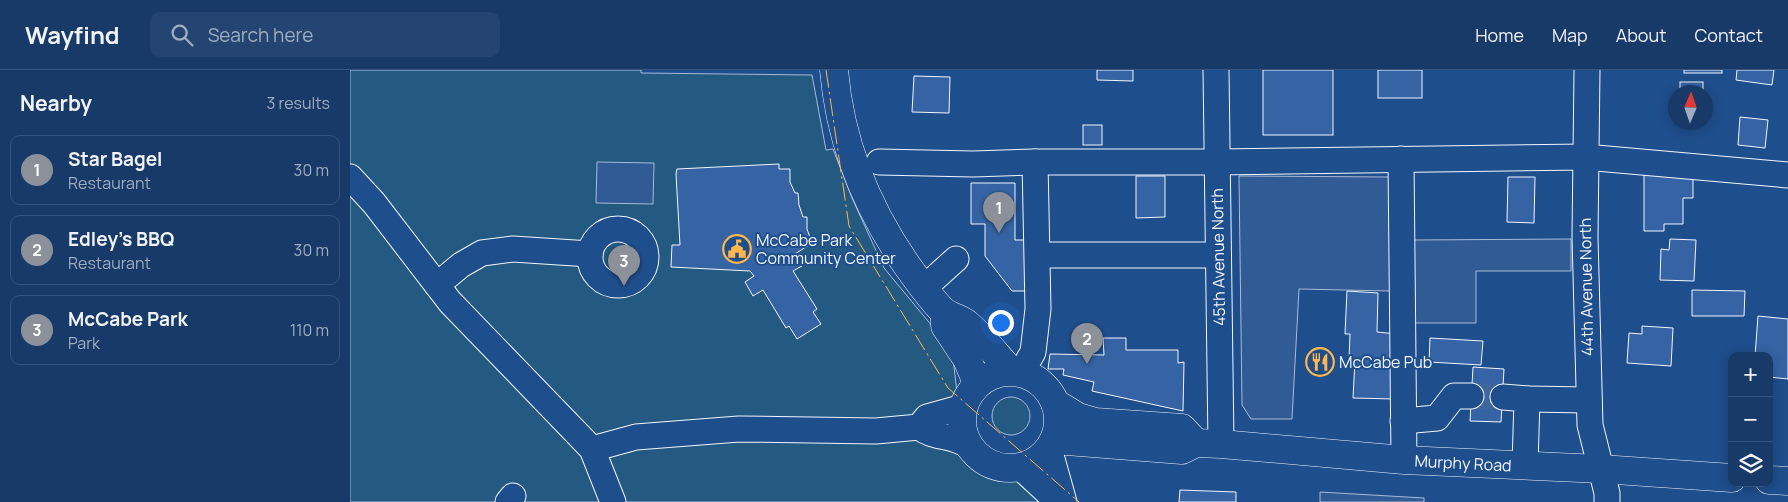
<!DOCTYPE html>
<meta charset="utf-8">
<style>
:root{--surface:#173a69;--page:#244571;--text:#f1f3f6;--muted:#9eadc0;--line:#36547d;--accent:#8c9099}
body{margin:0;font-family:Manrope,sans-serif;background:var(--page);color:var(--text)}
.controls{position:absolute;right:15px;bottom:15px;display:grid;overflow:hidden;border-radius:10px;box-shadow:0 2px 12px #0003}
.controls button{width:45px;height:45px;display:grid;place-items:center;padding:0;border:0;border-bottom:1px solid var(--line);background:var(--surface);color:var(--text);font:25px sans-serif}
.compass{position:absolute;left:1318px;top:15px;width:45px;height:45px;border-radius:50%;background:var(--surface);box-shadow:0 2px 12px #0003;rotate:2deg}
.you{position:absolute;left:650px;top:252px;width:18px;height:18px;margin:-12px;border:4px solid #fff;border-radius:50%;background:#1a73e8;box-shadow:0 0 0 8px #1a73e833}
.badge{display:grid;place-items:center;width:32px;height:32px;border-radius:50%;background:var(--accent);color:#fff;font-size:16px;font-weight:700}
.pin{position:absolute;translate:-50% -41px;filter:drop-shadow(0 1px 2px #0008)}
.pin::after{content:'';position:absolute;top:26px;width:18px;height:15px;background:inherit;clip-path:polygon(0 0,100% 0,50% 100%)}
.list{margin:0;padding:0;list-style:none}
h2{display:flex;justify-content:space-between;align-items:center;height:65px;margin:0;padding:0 20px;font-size:21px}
h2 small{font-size:16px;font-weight:400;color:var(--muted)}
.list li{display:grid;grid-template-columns:32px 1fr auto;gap:15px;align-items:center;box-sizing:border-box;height:70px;margin:0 10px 10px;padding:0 10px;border:1px solid var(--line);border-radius:10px}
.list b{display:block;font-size:19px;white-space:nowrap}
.list p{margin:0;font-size:16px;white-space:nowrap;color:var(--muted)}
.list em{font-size:16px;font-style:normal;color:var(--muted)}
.icon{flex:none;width:28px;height:28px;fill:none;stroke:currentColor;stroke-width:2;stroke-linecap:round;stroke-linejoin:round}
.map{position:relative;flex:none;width:1438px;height:432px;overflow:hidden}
header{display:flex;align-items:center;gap:30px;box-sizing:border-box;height:70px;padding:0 25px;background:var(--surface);border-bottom:1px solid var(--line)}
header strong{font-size:24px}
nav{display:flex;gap:28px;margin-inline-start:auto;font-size:18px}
.search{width:350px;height:45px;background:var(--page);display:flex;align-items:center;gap:12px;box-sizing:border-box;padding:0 18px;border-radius:10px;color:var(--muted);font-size:19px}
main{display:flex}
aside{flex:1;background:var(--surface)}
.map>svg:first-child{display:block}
</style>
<header>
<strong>Wayfind</strong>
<div class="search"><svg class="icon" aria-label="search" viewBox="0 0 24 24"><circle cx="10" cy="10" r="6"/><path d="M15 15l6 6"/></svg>Search here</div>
<nav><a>Home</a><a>Map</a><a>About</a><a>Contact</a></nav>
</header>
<main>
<aside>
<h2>Nearby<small>3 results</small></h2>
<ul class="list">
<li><span class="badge">1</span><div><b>Star Bagel</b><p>Restaurant</p></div><em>30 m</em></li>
<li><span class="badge">2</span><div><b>Edley's BBQ</b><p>Restaurant</p></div><em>30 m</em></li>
<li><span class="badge">3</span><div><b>McCabe Park</b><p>Park</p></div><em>110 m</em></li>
</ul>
</aside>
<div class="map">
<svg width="1438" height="432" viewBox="0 0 1438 432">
<rect width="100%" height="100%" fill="#1f4e8c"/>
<!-- green -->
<g fill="#245a82" stroke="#a8bbd7">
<polygon points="0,0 291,0 291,3 462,5 476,80 483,79 502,128 534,198 602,280 611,357 689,425 694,432 0,432"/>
<circle cx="661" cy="346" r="19"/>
</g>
<!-- parking -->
<g fill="#305b95" stroke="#a8bbd7">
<polygon points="247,92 304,93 303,134 246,133"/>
<polygon points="889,106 1040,107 1040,221 949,219 942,349 901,349 892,335"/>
<polygon points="1221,169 1221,201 1126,201 1126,253 1063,253 1062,170"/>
<polygon points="970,422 1074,428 1074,432 970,432"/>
</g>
<!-- building -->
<g fill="#3563a3" stroke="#f2f6ff">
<polygon points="747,0 783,0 783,11 747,10"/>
<rect x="913" y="0" width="70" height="65"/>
<rect x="1028" y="0" width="44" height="28"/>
<rect x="1334" y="0" width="38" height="3"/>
<polygon points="1387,0 1424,0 1422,15 1386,10"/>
<polygon points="564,6 600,7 599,43 562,42"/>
<rect x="1330" y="12" width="23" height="10"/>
<polygon points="1390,47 1418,50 1415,78 1388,75"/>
<rect x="733" y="55" width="19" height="20"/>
<polygon points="429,94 429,99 440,99 440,112 445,123 448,123 449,135 453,147 457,147 457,159 462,173 445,184 452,196 443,201 467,239 463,242 471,254 447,269 439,256 436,258 413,220 403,226 395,212 404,206 400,201 321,197 322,175 330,175 326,104 327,99"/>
<polygon points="1294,104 1343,104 1343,128 1333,128 1333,154 1314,154 1314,161 1294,161"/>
<polygon points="786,106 815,106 815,147 786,148"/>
<polygon points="1158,107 1185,107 1184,153 1157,152"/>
<polygon points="621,113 665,113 665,170 677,170 677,221 662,221 635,186 635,154 621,154"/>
<polygon points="1320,169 1346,170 1344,211 1310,210 1311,179 1319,180"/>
<polygon points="1342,220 1395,221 1394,246 1342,246"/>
<polygon points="997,221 1028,223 1027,262 1047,264 1044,329 1003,328 1005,290 999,290 1000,264 995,264"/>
<polygon points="1408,246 1438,249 1438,309 1419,307 1419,286 1405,286"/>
<polygon points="1292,256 1323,258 1321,296 1277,293 1279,263 1292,264"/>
<polygon points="753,268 776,268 776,280 828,280 828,293 834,292 833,341 742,321 744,312 713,305 714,299 698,299 700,284 754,285"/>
<polygon points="1080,268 1133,271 1131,295 1079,292"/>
<polygon points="1123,297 1154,299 1151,352 1120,351"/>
<polygon points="830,420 886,422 886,432 829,432"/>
</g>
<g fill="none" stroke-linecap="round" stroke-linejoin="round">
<!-- minor-tunnel -->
<polyline stroke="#3f679d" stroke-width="25" stroke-dasharray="25 12" stroke-linecap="butt" points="1121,326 1153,327"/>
<defs>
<g id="minor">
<polyline points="866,0 871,374"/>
<polyline points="1237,0 1235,167 1240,355 1257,423 1257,432"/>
<polyline points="1051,89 1054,390"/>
<polyline points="529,92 623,94 685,92 867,92 1235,87 1438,105"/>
<polyline points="0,107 24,133 100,232 242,379 263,432"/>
<circle cx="268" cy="187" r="28"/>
<polyline points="688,185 868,185"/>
<polyline points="87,215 111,195 132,183 163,179 240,184"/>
<polyline points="574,218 606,189"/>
<polyline points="671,303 683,282 688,239 685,92"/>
<polyline points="1153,327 1177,329 1175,395"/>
<polyline points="1177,329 1239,330"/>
<polyline points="1053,351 1087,348 1104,326 1121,326"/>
<path d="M569 357C584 369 601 364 619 376"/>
<polyline points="699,378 714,432"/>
<polyline points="242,379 286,367 389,359 526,361 569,357 577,347 613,337"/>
<polyline points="670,397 708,432"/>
<polyline points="158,432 163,426"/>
</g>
<g id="major">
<path d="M484 0C490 72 516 137 558 197 569 212 580 228 593 241 600 247 610 248 617 254 632 266 647 286 661 301"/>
<polyline points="595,243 595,256 617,289 625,308 624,318"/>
<circle cx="660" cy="350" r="48"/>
<polyline points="705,333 728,347 745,352 832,358 846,373"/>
<polyline points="704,370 832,380 846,373 871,374 1054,390 1251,399 1382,408"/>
<polyline points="1419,410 1438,411"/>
</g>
</defs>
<!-- minor casing -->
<use href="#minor" stroke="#f2f6ff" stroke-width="27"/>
<!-- major casing -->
<use href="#major" stroke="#f2f6ff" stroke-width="29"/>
<!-- minor -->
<use href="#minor" stroke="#1f4e8c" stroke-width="25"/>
<!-- major -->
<use href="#major" stroke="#1f4e8c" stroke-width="28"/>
<!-- power -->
<polyline stroke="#ffb74d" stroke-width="1" stroke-dasharray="18 4 2.5 4" stroke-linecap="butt" points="476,0 499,156 598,318 729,432"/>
</g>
<!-- icons -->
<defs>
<symbol id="civic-ring" viewBox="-11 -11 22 22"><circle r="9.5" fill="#1f4e8c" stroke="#ffb74d" stroke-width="1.5"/><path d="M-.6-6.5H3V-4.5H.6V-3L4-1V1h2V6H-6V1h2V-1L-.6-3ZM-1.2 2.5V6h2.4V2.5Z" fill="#ffb74d"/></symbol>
<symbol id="restaurant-ring" viewBox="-11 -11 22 22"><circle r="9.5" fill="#1f4e8c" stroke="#ffb74d" stroke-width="1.5"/><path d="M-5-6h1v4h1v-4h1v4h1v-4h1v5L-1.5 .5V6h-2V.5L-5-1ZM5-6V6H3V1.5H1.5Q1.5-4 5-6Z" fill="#ffb74d"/></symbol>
</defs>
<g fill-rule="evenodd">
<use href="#civic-ring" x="371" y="163" width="32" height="32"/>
<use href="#restaurant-ring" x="954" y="276" width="32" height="32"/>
</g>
<g text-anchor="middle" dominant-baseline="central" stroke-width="4" stroke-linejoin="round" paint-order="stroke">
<!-- poi labels -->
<g font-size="16" fill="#f2f6ff" stroke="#1f4e8c" text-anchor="start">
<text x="406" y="170">McCabe Park<tspan x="406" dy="18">Community Center</tspan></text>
<text x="989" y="292">McCabe Pub</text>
</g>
<!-- street labels -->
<g font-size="16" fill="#f2f6ff" stroke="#1f4e8c">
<text transform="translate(868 187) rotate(-91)">45th Avenue North</text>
<text transform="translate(1236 217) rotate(-91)">44th Avenue North</text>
<text transform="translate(1113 393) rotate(3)">Murphy Road</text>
</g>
</g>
</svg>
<div class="controls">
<button>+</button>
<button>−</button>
<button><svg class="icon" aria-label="layers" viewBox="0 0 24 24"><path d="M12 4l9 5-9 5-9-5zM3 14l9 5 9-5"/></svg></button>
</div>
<svg class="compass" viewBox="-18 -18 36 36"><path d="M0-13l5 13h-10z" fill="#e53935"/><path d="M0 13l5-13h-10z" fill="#9eadc0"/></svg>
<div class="you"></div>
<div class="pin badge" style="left:649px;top:163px">1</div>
<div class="pin badge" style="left:737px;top:294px">2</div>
<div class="pin badge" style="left:274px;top:216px">3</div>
</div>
</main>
